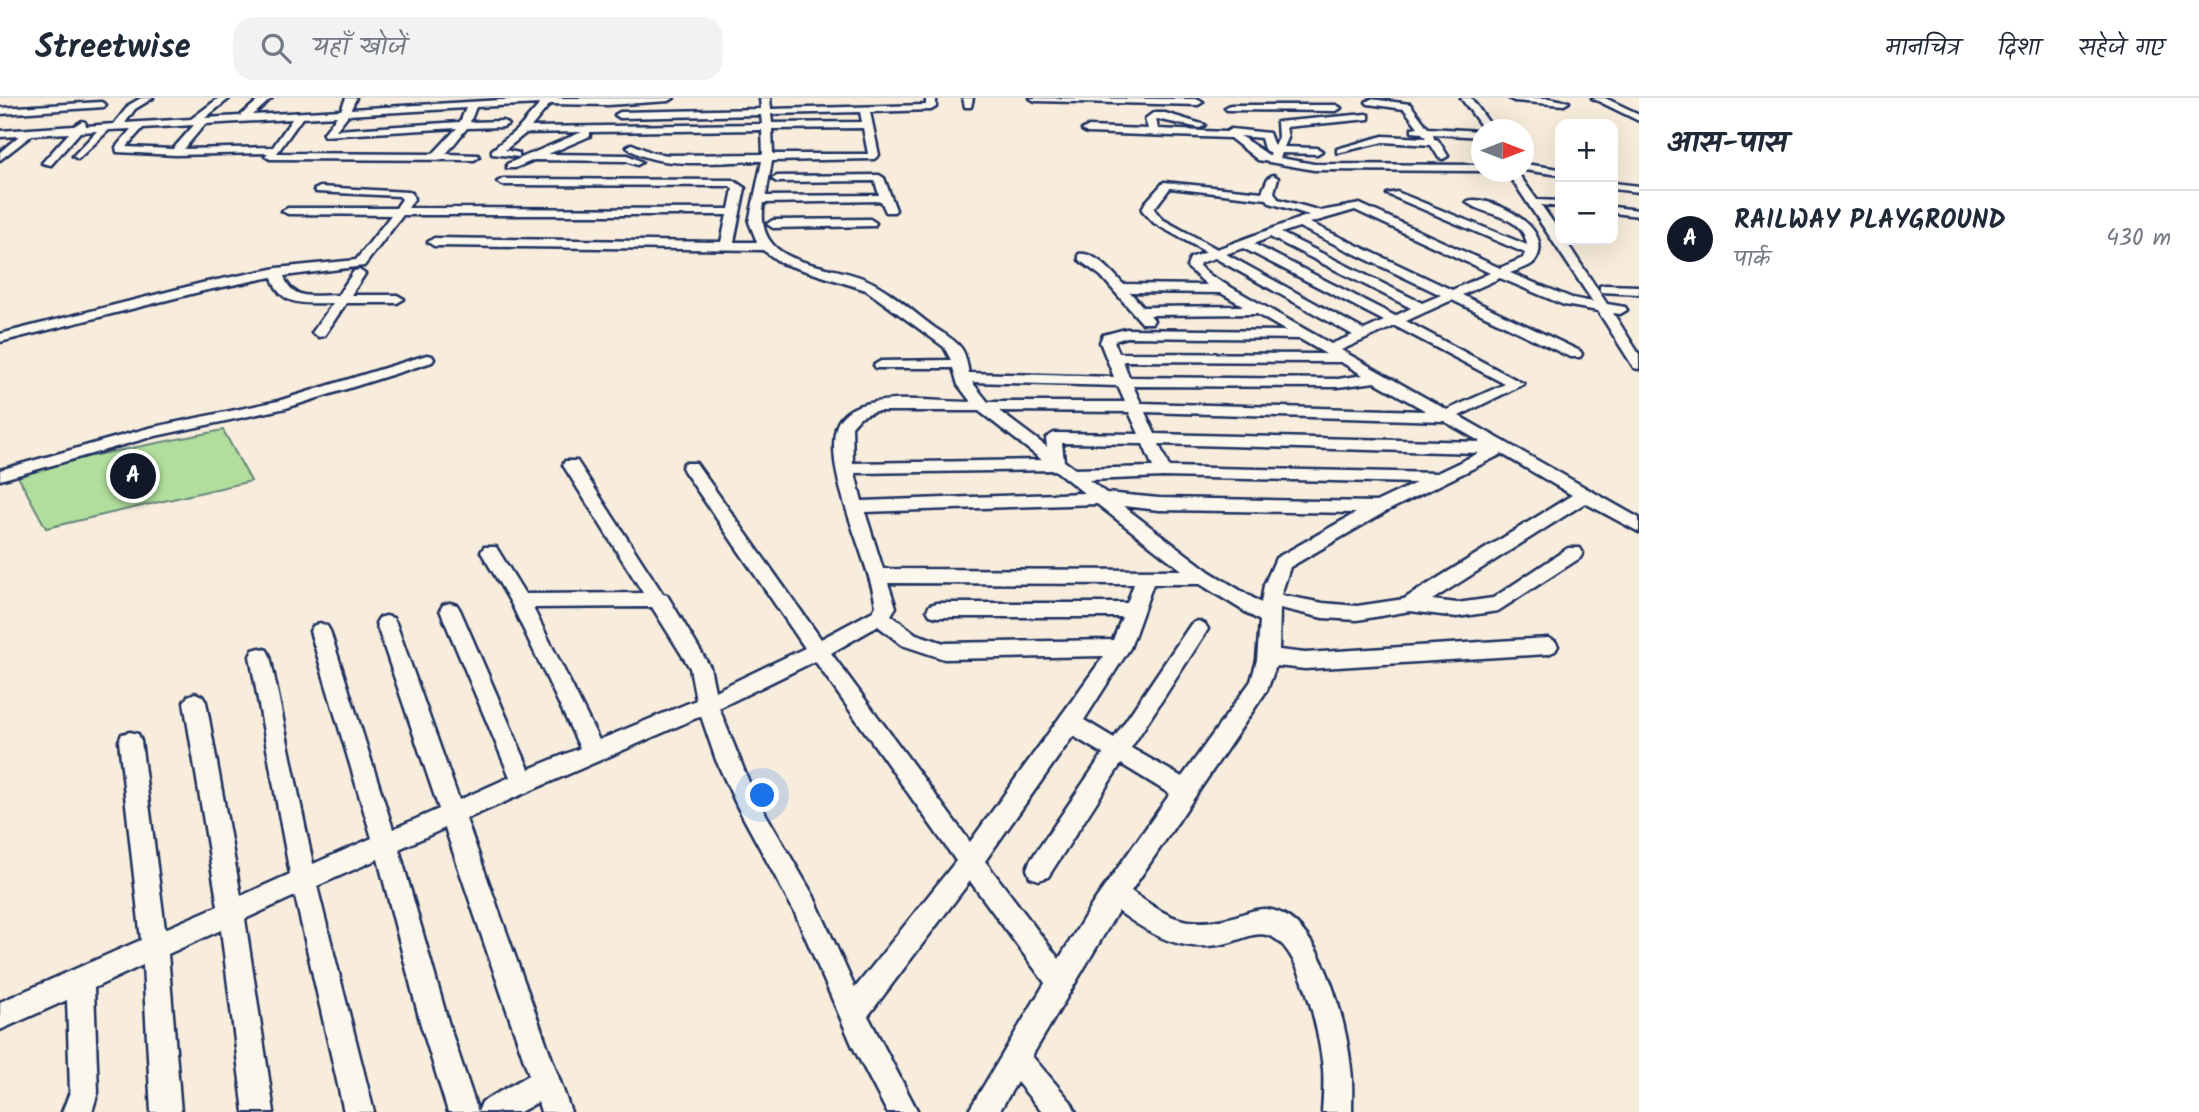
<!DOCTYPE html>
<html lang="hi">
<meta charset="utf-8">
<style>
:root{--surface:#fff;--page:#f2f2f3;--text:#1f2937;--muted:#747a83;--line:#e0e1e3;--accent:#111827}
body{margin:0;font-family:Kalam,"Playpen Sans Deva",sans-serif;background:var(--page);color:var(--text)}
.controls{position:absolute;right:21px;top:21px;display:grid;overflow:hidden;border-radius:14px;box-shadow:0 7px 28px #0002}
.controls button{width:63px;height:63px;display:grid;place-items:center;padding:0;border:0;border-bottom:2px solid var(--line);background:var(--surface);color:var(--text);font:35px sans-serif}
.compass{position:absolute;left:1471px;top:21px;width:63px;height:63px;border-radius:50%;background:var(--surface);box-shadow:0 7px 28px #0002;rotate:90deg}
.you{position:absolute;left:763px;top:698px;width:24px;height:24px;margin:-18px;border:5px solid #fff;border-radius:50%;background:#1a73e8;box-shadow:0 0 0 10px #1a73e833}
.badge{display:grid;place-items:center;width:46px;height:46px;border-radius:50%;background:var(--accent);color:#fff;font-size:23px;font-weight:700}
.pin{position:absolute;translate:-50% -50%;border:4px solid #fff;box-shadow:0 2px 7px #0006}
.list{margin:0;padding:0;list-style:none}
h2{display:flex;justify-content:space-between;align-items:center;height:91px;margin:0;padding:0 28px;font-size:30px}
h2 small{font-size:23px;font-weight:400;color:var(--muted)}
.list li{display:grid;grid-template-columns:46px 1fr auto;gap:21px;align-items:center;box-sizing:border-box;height:98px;padding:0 28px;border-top:2px solid var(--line)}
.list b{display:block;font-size:26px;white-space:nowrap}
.list p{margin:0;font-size:23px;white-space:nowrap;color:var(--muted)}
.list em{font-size:23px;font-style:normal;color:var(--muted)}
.icon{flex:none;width:38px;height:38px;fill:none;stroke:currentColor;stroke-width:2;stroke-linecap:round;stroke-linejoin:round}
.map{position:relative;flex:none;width:1639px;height:1014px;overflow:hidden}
header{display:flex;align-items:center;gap:42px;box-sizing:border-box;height:98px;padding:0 35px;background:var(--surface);border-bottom:2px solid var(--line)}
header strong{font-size:33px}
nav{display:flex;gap:38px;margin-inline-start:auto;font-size:24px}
.search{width:490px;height:63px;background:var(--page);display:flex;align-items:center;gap:18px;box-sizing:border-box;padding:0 24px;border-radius:21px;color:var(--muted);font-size:26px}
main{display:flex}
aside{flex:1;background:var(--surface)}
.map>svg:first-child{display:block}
</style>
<header>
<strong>Streetwise</strong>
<div class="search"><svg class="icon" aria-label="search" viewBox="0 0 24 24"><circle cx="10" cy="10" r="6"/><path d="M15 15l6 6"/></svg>यहाँ खोजें</div>
<nav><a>मानचित्र</a><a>दिशा</a><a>सहेजे गए</a></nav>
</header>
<main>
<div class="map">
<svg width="1639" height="1014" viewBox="0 0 1639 1014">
<rect width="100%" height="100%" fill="#f8eddc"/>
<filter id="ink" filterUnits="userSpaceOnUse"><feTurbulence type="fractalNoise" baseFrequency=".0143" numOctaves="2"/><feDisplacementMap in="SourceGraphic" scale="14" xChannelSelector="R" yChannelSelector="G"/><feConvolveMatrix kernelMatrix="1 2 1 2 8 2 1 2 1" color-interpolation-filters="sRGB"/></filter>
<g filter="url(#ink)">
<!-- green -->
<polygon fill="#b1de9c" stroke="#66867d" stroke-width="2" points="223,332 251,383 46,430 15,373"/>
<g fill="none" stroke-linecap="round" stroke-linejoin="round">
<defs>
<g id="minor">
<path d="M141 0H153L135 11 125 25 191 21 219 0H230L205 20 240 18 261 0H272L253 17 341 12 346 0H356L351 11 534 0H674L669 3 608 7 550 6 531 29 762 26 761 17 620 20 615 17 620 14 761 11 760 0H770L771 11 926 7V0H936V9L931 12 870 14 879 57 874 61 772 63 766 98 879 97 875 83 777 84 772 81 777 78 879 77 884 80 896 112 894 114H886L881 103 764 105C753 167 818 164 860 179 888 189 911 213 935 230 944 236 954 241 961 250 966 256 967 267 969 275L1114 279 1100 244 1103 237 1126 231 1286 233 1257 216 1150 217 1154 222 1152 225H1142L1101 178 1079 162V156C1095 154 1112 174 1123 186L1207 187 1187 169 1190 160 1206 154 1154 125 1142 112 1145 105 1164 84 1262 94 1268 80 1273 77 1278 80 1274 94 1278 101 1321 113 1360 106 1500 170 1523 160 1525 155 1387 96 1397 94 1527 147C1523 116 1486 119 1466 104 1481 93 1559 128 1535 163 1531 169 1517 172 1510 175L1572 200 1593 204 1507 74H1517L1537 102 1560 103V109L1541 107 1560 134V142H1565L1607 206 1625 209 1627 212 1620 216 1613 215 1639 256V271L1634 270 1598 213 1564 207 1500 180 1462 197 1580 253 1582 256 1580 259H1570L1452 202 1406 223 1524 286 1459 318 1639 420V434L1585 405 1432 502 1457 505 1493 500 1568 450H1580L1583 455 1580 460 1498 513 1457 519 1410 513 1357 522 1323 520 1280 510 1279 552 1305 555 1548 540 1555 543 1558 548 1555 553 1548 556 1305 571 1276 568 1267 592 1131 793C1166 818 1184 831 1229 820 1241 817 1253 811 1265 811 1321 815 1347 926 1351 971 1353 985 1352 1000 1352 1014H1322C1323 1000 1324 985 1323 971 1320 940 1302 845 1267 837 1255 834 1242 841 1231 844 1185 857 1154 839 1118 813L1032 958 1071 1004 1076 1014H1042L1017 984 999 1014H968L1045 885 970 783 868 918 918 1014H887L853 949 795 815 737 708 716 662 701 618 466 721 571 1014H541L538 1004 520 1014H448L421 927 378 761 317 788 374 1014H344L295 798 245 821 274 1014H244L221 832 168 856 181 1014H151L143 867 94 890 98 994 92 1014H62L70 994 67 902 0 932V904L141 842 119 643 122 636 130 634 138 636 141 643 165 831 218 808 184 604 188 598 195 595 202 598 206 604 241 798 290 776 250 558 253 552 260 550 267 552 270 558 313 766 372 740 310 533 313 528 320 525 327 528 330 533 393 731 439 711 376 525 379 520 386 518 393 520 396 525 459 702 510 679 440 512 443 507 450 505 457 507 460 512 529 671 580 650 511 505 481 454 484 449H496L525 496 643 495 563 367 565 363H577L663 496 667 497 710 569 715 593 805 550 684 373 682 369 684 365H696L821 541 873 513 876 508C869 460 824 378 836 330 839 319 848 312 858 308 892 297 935 304 971 304L958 287 953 270H876L874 267 881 263 951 262 944 249 866 192 781 165 763 152 434 148 428 144 434 140 721 144 727 117H403L364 168 284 178C292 204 315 197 338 197L354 173 359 172 365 176 351 197H397L404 201 397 205H346L324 238 319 239 312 235 333 205C306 205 280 210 272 179L203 193 0 244V236L202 185 277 170 356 162 391 117 288 116 282 113 288 110H396L402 101 399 98 316 94 314 92 320 89 408 94 412 95 414 101 408 110 729 111 733 91 730 88 503 87 497 84 503 81 733 82 745 90 734 144H757L749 124 762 63C725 63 655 73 627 49L632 46 653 55 669 57 763 56 762 32 590 34V38L548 56 628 57 642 64 637 67 626 63 534 62 515 70H507V66L582 34 526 35 505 52 519 55V59L492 56V52L519 30 540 6 476 9 470 24 503 23 508 26 503 29 467 30 446 56 478 57 479 59 474 62 270 61 265 58 268 55 176 57 117 54 116 49 131 31 109 32 78 61 73 58 97 33 80 34 51 67 42 65 69 35 32 37 0 62V54L19 38 0 39V33L74 28 82 23 85 24 86 28 114 26 129 7ZM466 10 460 24 336 32 348 17ZM860 14 862 24 772 25 771 16ZM337 18 323 36 324 38 457 30 433 56 277 55 302 20ZM292 21 273 49 184 51 205 26ZM194 27 173 51 126 49 143 30ZM863 30 868 56H773L772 31ZM1170 90 1267 101 1270 105 1309 117 1217 151 1162 121 1154 111ZM1355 112 1490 175 1452 192 1310 125ZM1299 129 1441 197 1422 205 1281 135ZM1270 139 1411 210 1395 218 1254 146ZM1243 150 1384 223 1364 232 1226 156ZM1215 160 1353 237 1331 246 1211 178 1199 168 1200 165ZM1130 194 1221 195 1244 208 1143 209ZM1395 228 1505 286 1447 312 1341 252ZM1127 239 1300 241 1326 256 1119 255 1114 243ZM1123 263 1341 264 1363 277 1338 281 1129 279ZM972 284 1118 288 1125 304H988ZM1375 284 1426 313 1141 305 1133 288 1338 289ZM875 313H979L1042 362 853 365 852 328 860 319ZM999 313 1129 314 1139 336 1054 335 1046 340 1047 349ZM1145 314 1444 323 1481 344 1155 336ZM1062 345 1143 346 1153 369 1075 371 1064 363ZM1159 346 1479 355 1437 375 1169 369ZM1502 356 1572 397 1404 501 1357 508 1323 505 1281 497 1290 469 1385 414ZM1055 372 1084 395 862 403 855 375ZM1163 379 1416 385 1376 404 1159 400 1106 395 1089 382ZM1097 406 1182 472 883 471 865 414ZM1123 408 1159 412 1356 415 1276 460 1264 487 1261 505 1210 474ZM888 485 1134 486 1127 505H937L930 507 927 512 930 517 937 519H1122L1113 542 944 545 916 536 891 517 896 509ZM1153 486H1200L1260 523 1257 562 1251 583 1182 679 1131 650 1205 536 1208 531 1205 526 1198 523 1191 526 1114 640 1084 622 1130 550ZM652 509 690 570 696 602 599 642 533 510ZM878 528 902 547 944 561 1104 558 970 744 831 555ZM815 563 956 763 855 890 813 797 753 694 719 610ZM1073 638 1103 656 1030 763 1027 771 1030 779 1039 782 1048 779 1121 666 1170 696 1093 805 1059 861 985 763ZM445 730 529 977 482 1004 478 1014 449 927 399 751Z"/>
<polygon points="963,0 973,0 971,9 965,9"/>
<polygon points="1030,0 1198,1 1203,4 1198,7 1035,3"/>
<polygon points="1461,0 1471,0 1494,32 1484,32"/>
<polygon points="1509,0 1549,0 1569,4 1564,7 1514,3"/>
<polygon points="1592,0 1605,0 1639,16 1639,23"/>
<polygon points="1371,1 1410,6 1428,30 1482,33 1482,39 1433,36 1434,41 1438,42 1448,58 1443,61 1439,60 1431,47 1383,44 1337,55 1337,51 1383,38 1426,40 1422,35 1412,34 1412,30 1418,29 1404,11 1368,6 1366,4"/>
<polygon points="101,4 106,7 104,9 0,16 0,10"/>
<polygon points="1230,7 1336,7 1341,10 1336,13 1227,12 1225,10"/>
<path d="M1153 15H1165L1205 27 1200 30 1156 21 1158 31 1226 34 1231 31 1269 35 1274 48 1278 40 1277 24 1366 16 1369 17V21L1286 29 1288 40 1284 49 1317 50 1322 53 1317 56 1282 55 1280 60 1314 66 1482 67V73L1314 72 1258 62 1230 40 1087 35 1082 32 1087 29 1148 31 1145 21ZM1240 38 1261 40 1264 51 1271 55 1270 58Z"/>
<polygon points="1524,66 1560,71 1560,77 1524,72"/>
<polygon points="1613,85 1639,88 1639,94 1613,91"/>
<polygon points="1613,109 1639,112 1639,118 1613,115"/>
<polygon points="870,121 876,125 874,128 773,130 767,126 773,122"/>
<polygon points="1605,187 1639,188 1639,196 1600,194 1600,188"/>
<polygon points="427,257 432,258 434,261 432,264 286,310 151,339 0,382 0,372 149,330 278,303"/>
</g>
</defs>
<!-- minor casing -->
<use href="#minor" stroke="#1b2f5e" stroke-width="5"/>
<!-- minor -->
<use href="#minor" fill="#fbf7ec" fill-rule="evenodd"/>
</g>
</g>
</svg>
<div class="controls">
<button>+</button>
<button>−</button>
</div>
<svg class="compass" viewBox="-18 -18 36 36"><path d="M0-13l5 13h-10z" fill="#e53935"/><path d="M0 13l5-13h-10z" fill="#747a83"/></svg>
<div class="you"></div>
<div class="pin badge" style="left:133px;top:378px">A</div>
</div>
<aside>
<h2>आस-पास<small></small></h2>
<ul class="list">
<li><span class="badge">A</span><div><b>RAILWAY PLAYGROUND</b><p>पार्क</p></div><em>430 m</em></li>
</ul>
</aside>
</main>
